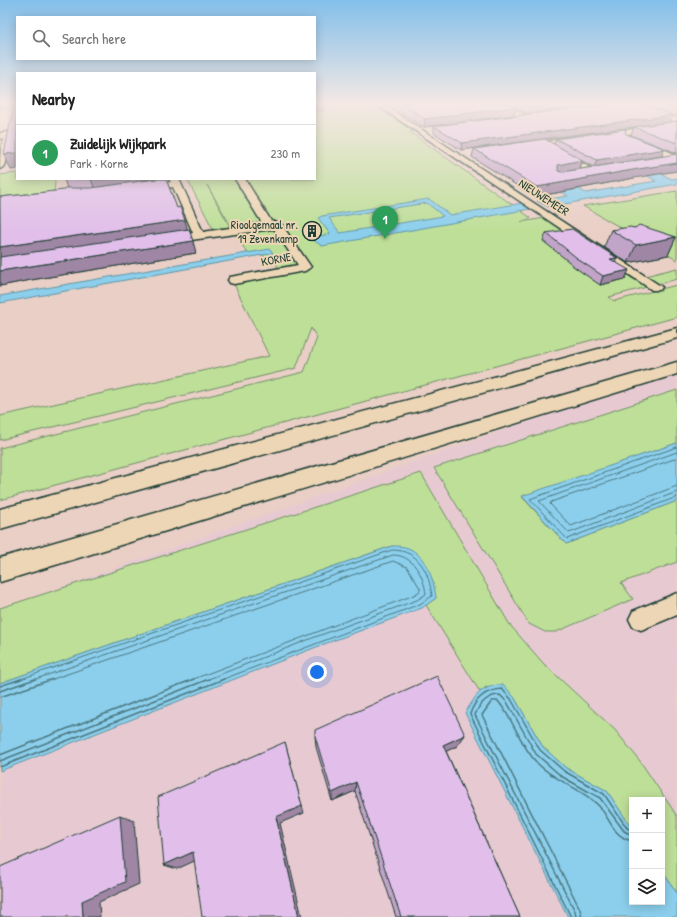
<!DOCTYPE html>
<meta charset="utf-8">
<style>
:root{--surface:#fff;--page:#f6f6f6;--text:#222;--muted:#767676;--line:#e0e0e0;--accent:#0f766e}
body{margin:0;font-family:"Patrick Hand",sans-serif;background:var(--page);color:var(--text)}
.controls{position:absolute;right:12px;bottom:12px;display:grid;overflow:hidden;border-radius:0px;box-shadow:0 2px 10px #0003}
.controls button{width:36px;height:36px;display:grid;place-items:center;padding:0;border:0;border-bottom:1px solid var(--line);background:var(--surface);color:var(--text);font:20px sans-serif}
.you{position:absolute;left:317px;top:672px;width:14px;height:14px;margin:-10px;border:3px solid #fff;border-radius:50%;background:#1a73e8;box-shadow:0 0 0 6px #1a73e833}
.badge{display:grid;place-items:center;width:26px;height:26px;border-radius:50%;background:var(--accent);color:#fff;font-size:13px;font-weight:700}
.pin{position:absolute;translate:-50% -33px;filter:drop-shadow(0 1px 2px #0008)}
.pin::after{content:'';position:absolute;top:21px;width:14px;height:12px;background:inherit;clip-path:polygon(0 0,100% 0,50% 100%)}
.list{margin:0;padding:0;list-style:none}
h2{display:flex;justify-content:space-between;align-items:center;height:52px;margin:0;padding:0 16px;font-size:17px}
h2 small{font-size:13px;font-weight:400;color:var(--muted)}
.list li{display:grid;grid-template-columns:26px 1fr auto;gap:12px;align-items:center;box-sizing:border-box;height:56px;padding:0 16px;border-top:1px solid var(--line)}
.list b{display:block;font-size:15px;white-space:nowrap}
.list p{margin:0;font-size:13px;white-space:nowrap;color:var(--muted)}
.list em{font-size:13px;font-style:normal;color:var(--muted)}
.icon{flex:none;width:22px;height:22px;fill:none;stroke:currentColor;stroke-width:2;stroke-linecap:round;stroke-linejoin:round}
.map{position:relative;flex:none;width:677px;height:917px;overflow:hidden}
.search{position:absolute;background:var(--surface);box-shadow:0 2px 10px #0003;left:16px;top:16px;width:300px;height:44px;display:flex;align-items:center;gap:10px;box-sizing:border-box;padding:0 14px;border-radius:0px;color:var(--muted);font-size:15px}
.panel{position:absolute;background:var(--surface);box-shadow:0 2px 10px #0003;left:16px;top:72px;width:300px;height:108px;border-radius:0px}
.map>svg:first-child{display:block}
</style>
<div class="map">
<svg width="677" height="917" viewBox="0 0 677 917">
<rect width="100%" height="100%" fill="#e9cfc6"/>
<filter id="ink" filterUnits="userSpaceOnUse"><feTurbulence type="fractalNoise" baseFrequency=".025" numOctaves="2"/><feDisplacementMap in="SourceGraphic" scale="8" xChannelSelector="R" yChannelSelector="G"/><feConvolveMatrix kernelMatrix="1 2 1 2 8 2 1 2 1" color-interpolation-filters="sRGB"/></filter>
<g filter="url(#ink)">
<!-- built -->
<path fill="#e7cad1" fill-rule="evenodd" d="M677 368V917H0V609ZM632 800H662V902H632Z"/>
<!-- green -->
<g fill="#bedf98" stroke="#6e8e66">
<polygon points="327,103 372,103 382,109 380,110 413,131 410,132 531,218 521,222 545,218 633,279 677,268 677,279 609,297 614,301 677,285 677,317 0,500 0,448 304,372 317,338 311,328 296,368 0,440 0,416 269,356 234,284 282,274 273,258 247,253 207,185 230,227 213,229 187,179 315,179 315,113 336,110"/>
<polygon points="17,173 17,179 55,179 54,195 0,202 0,175"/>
<polygon points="677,191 677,260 583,206"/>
<polygon points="677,390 677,443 522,497 566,544 677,501 677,562 621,583 633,599 556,632 545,632 529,624 434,468"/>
<polygon points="421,473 510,625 543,663 615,730 640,761 677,816 677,893 662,871 662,800 632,800 632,828 607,791 566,768 543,747 514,697 486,687 480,692 426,605 436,598 392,546 0,683 0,608"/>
</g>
<!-- water -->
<g fill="#8ccfed" stroke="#6095a3" fill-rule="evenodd">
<polygon points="657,172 672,179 677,178 677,184 548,207 537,201 568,196 557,189 572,186 586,193 656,181 644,174"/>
<path d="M429 199 450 215 523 203 530 209 322 246 310 238 330 234 318 218 322 216ZM427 203 443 216 340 233 329 218Z"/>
<polygon points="270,249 273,253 0,303 0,296"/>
<polygon points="677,443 677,501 566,544 522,496"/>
<path d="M392 546C397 546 403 546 408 548 426 555 434 580 436 598L422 608 319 646 0 771V683Z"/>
<path d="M503 684 514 697 543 747 566 768 607 791 632 828V902H662V871L677 893V917H568L465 713C478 693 478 688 503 684Z"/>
</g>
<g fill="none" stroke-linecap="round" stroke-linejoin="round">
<!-- shore-far1 -->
<g stroke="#4b777e" stroke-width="1">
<polyline points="677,447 530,499 567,539 677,497"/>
<polyline points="677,452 539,501 569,533 677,492"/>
<polyline points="677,458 551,502 550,504 571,526 677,486"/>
<path d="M18 680 392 550C419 550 429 572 432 596L420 604 221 680"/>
<path d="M33 680 393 555C413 555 424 576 426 594L417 600 315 637 206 680"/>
<polyline points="50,680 393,561 407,567 420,588 420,591 414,595 191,680"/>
</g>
<!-- shore -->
<g stroke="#4b777e" stroke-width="1.5">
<polyline points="0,686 21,679"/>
<polyline points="0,691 35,679"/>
<polyline points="0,697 53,679"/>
<polyline points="0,755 194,679"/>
<polyline points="0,761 209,679"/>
<polyline points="0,767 224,679"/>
<path d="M571 917 470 714C475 699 486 690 502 689L511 699 540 750 564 771 604 794 627 828 632 830"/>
<path d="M576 917 575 911 475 715C480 703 487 695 500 695L507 702 536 754 561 776 600 798 624 831 632 835"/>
<path d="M582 917 580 909 482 715 492 701H498C514 720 520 745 537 763 554 781 580 787 598 805 610 817 612 837 632 841"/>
</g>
<defs>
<g id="street">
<polygon points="0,103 17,103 17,105 0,107"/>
<polygon points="374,103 381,103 662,287 660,290 652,290"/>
<polygon points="494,103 502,103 530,117 523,119"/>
<polygon points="677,123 677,127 527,148 523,146 527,144"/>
<path d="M8 133 15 135 10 141 4 166 0 169C0 155 0 143 8 133Z"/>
<polygon points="637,141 643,141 677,155 677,161 637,145"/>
<polygon points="556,152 562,152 596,171 592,174 589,173 556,156"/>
<polygon points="169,179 179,179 203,232 262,223 235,179 245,179 271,221 282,225 311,267 305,271 234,284 230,283 228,280 230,277 298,265 274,229 272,229 169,243 165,242 163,240 165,238 193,233 173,187 144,192 139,189 144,186 171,182"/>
<polygon points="677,593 677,615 641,630 633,627 629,619 633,611"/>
</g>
<polygon id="secondary" points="17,131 17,137 0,139 0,133"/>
<g id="highway">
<polygon points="677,328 677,338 0,529 0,509"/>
<polygon points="677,362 677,374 0,582 0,558"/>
</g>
</defs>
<!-- street casing -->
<use href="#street" stroke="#1f3d34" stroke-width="3"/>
<!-- secondary casing -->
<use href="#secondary" stroke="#1f3d34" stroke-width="3"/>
<!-- highway casing -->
<use href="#highway" stroke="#1f3d34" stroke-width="3"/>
<!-- street -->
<use href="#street" fill="#edd6b6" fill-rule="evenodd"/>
<!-- secondary -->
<use href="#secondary" fill="#edd6b6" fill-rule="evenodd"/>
<!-- highway -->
<use href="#highway" fill="#edd6b6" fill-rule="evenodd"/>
</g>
<!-- wall -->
<g fill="#c2a4c9" stroke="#1f3d34" fill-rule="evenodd">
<path d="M386 103H677V118L673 116 670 122 677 121V153L631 135 634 127 545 139 554 144 556 139 634 178 535 197 472 157 474 149 515 143 461 150 434 133V126L424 127 400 112 401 105H390ZM582 107 443 125 514 115 516 108 528 113ZM582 161 594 167 580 169Z"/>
<polygon points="64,179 166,179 177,208 187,229 196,253 31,280 0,286 0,197 64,190 67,188"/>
<polygon points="635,228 676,237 668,255 628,263 604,247 611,230"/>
<polygon points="546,233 617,258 615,262 625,279 600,285 573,266 573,265 543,241"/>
<polygon points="465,735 457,746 446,751 520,917 396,917 355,791 332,801 316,747 315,736"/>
</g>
<!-- shaded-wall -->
<g fill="#9e86a4" stroke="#1f3d34">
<polygon points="315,103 324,103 324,110 315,111"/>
<polygon points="557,103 623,103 528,113 530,106"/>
<polygon points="516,107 514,115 424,127 425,119"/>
<polygon points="673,115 670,122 461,150 462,143"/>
<polygon points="665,149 661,156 594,167 597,160"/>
<polygon points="17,153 17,169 11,170 4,154"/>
<polygon points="582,160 580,169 555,174 558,165"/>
<polygon points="677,163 677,171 634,178 535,197 537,187 638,169"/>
<polygon points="91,179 159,179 95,190"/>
<polygon points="185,220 188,232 0,260 0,247"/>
<polygon points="676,237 668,255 628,263 636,245"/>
<polygon points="193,241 196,253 31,280 0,286 0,271 25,267"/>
<polygon points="617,258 613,266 610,259"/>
<polygon points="629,270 625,279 600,285 603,276"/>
<polygon points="465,735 457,746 437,756 443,745"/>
<polygon points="285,742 304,813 280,823 302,917 299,917 276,817"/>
<polygon points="356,782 355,791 332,801 332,793"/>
<polygon points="120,815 134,821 139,884 99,902 100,917 83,917 82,901"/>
<polygon points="193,852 203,857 177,869 164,865"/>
</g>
<!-- building -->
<g fill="#e1bfea" stroke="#1f3d34">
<polygon points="14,103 17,103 17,153 4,154 10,124 12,122 12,115"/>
<polygon points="415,103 507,103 516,107 425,119 401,104"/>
<polygon points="523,103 557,103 530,106"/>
<polygon points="620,103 638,103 673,115 462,143 434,126"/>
<polygon points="661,103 677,103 677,109"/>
<polygon points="677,121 677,143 634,127"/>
<polygon points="625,129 626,134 665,149 597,160 556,139"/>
<polygon points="545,139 582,160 558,165 558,171 562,172 677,154 677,163 638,169 537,187 474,149"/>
<polygon points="156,179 166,179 177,208 180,207 185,220 0,247 0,197 64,190 64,188 91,188"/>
<polygon points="639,225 676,237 636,245 611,230 630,227 635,228"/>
<polygon points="189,229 193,241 25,267 0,271 0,257"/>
<polygon points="572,229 617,258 610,259 629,270 603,276 576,258 577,258 546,233"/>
<polygon points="437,676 465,735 443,745 520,917 401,917 356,782 332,793 315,736 315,730"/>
<polygon points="285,742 302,806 276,817 299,917 202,917 193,852 164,865 158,797"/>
<polygon points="120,815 125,882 82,901 83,917 0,917 0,867"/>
</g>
</g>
<!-- sky -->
<linearGradient id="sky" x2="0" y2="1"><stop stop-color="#83bfea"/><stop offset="0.45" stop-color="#f5e9e5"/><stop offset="1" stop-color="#f5e9e5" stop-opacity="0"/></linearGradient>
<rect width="677" height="231" fill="url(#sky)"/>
<!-- icons -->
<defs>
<symbol id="building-ring" viewBox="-11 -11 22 22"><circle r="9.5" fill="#edd6b6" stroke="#1f3d34" stroke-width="1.5"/><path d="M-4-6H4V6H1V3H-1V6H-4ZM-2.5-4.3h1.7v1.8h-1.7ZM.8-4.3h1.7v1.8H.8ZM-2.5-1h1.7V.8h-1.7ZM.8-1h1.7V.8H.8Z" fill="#1f3d34"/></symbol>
</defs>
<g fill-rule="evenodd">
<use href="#building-ring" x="301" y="220" width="22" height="22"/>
</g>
<g text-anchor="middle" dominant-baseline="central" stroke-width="4" stroke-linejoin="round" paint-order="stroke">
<!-- far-street labels -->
<g font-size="12" fill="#1f3d34" stroke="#edd6b6">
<text transform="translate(544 197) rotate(33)">NIEUWEMEER</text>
<text transform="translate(276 259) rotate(-11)">KORNE</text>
</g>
<!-- far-poi labels -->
<g font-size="12" fill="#1f3d34" stroke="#edd6b6" text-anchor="end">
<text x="298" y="224">Rioolgemaal nr.<tspan x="298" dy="14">19 Zevenkamp</tspan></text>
</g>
</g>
</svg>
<div class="controls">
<button>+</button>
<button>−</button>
<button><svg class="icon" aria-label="layers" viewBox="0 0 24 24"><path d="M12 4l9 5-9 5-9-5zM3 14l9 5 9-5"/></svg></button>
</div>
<div class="you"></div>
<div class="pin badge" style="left:385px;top:239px;background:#2e9e5b">1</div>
<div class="search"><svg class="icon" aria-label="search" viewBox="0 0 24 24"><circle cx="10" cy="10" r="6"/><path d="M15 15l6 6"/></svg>Search here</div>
<section class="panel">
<h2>Nearby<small></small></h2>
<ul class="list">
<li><span class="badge" style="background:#2e9e5b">1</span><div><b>Zuidelijk Wijkpark</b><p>Park · Korne</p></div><em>230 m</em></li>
</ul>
</section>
</div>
